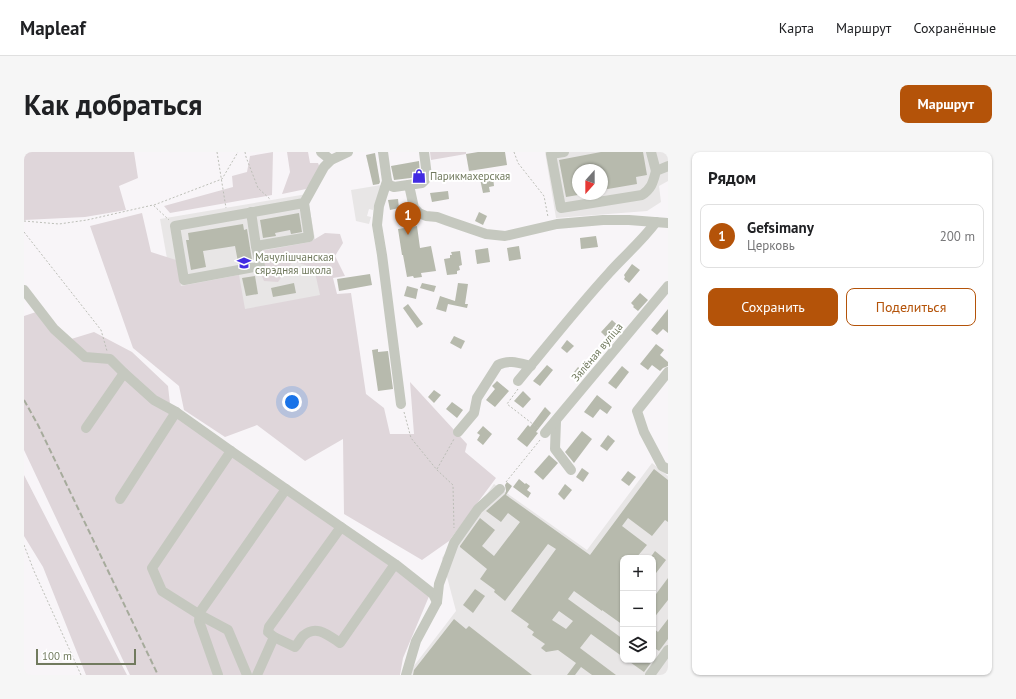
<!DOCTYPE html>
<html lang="ru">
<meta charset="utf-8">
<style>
:root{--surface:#fff;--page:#f6f6f6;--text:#202124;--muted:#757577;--line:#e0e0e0;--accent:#b45309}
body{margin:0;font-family:"PT Sans",sans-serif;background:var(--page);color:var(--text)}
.controls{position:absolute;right:12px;bottom:12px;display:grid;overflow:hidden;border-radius:8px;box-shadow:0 1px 3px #0004}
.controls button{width:36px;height:36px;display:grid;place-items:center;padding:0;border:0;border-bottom:1px solid var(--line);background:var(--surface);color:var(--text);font:20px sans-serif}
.compass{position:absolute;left:548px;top:12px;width:36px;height:36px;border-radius:50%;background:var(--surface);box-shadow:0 1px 3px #0004;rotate:201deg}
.scale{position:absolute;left:12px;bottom:10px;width:100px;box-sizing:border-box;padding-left:4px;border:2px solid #717a5e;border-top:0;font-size:11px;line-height:14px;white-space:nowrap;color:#717a5e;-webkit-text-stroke:3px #fff;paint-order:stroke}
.you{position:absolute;left:268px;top:250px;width:14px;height:14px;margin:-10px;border:3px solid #fff;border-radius:50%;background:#1a73e8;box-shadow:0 0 0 6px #1a73e833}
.badge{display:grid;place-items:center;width:26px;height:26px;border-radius:50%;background:var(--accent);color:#fff;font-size:13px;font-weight:700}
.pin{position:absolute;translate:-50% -33px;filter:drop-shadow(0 1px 2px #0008)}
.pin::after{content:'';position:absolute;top:21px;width:14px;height:12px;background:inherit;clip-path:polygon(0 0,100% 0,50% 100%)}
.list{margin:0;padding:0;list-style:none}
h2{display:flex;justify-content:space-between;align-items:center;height:52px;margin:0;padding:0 16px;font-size:17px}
h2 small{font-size:13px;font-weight:400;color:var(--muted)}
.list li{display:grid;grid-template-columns:26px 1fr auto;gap:12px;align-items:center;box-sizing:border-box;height:64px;margin:0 8px 8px;padding:0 8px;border:1px solid var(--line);border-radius:8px}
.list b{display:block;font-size:15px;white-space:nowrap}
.list p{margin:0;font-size:13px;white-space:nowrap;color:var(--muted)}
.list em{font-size:13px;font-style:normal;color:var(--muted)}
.actions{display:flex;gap:8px;padding:12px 16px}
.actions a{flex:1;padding:9px 0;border:1px solid var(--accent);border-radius:8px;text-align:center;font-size:14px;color:var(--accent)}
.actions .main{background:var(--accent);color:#fff}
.icon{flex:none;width:22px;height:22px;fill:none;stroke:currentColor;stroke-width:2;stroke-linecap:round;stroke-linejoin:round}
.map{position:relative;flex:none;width:644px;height:523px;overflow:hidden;border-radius:8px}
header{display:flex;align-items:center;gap:24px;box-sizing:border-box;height:56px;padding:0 20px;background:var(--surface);border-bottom:1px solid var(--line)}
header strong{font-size:19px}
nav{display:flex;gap:22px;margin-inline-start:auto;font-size:14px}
.intro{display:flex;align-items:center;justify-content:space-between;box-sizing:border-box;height:96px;padding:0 24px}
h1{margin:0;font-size:28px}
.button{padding:10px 18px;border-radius:8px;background:var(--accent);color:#fff;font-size:14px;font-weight:700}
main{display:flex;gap:24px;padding:0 24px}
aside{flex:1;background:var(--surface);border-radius:8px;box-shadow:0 1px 3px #0004}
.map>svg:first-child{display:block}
</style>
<header>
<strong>Mapleaf</strong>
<nav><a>Карта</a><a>Маршрут</a><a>Сохранённые</a></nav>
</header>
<div class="intro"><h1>Как добраться</h1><a class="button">Маршрут</a></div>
<main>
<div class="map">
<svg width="644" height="523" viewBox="0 0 644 523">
<rect width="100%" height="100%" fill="#f8f5f8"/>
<!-- built -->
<g fill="#e8e6e6" fill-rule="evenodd">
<path d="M521 0H644V29L635 34 637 50 623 59 532 66ZM554 18H578V42H554Z"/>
<polygon points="357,33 349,58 345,57 343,64 347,65 345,72 332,69 327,38"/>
<polygon points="283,42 303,155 156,180 136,67"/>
<path d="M628 311 644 324V523H385L386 519 432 459 418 406 470 332 563 398ZM599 406H629V508H599Z"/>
</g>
<!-- green -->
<g fill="#dfd6da">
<polygon points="0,0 110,0 114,26 95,34 102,58 61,65 0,68"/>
<polygon points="249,0 248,43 146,61 140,54 209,35 208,24 223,20 226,4"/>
<polygon points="263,0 284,0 286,11 294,11 296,16 282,37 258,42 266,20"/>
<polygon points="406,0 442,0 442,2 407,8"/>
<polygon points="118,61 127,100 152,108 157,134 215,123 221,157 296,143 290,116 269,109 254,130 240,129 236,120 240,116 237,99 286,90 301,81 316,82 319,91 311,104 321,124 309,126 313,142 327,141 342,242 360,256 366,282 390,282 386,230 443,292 441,300 472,326 425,389 398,408 320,362 319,287 281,309 233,273 201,285 160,258 155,234 109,196 66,74"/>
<polygon points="15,159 44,188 70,180 108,200 144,234 147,261 406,442 379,506 376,523 106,523 0,298 0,164"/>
<polygon points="0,323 103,523 62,523 19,415 0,384"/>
</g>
<!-- building -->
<g fill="#b7baad" fill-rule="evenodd">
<polygon points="454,0 481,0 483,13 445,19 442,2"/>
<polygon points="577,0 619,0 623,23 612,25 613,32 578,38 578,18 554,18 554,43 542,45 535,8"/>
<polygon points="351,1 356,30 355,32 349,33 342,3"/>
<polygon points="395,9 396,23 395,25 370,28 367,14"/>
<polygon points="469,25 470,34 465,35 466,40 459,41 456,27"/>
<polygon points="424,39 425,47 408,50 406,41"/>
<polygon points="374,47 375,56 366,58 364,48"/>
<polygon points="455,60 463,64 459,73 451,69"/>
<polygon points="275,61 278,80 267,82 266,78 251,81 252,84 239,86 236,68"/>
<polygon points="219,72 220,78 223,77 228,108 214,110 211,94 179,99 182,115 167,118 162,88 165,88 164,81"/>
<polygon points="393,74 396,96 407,94 412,119 397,121 398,125 390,126 389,124 383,125 379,103 378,103 374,77"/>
<polygon points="572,84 574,95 557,97 556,86"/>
<polygon points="495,94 497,107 485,109 483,96"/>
<polygon points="464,96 466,110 453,112 451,98"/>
<polygon points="436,99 438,113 435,114 436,118 433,119 433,122 423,123 420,107 426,106 426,103 428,103 427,100"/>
<polygon points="608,112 616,118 605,131 600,127 601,125 600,123"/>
<polygon points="346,122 348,133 315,139 313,127"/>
<polygon points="231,124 234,142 222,144 218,126"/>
<polygon points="270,131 272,141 249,145 247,136"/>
<polygon points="398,131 412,134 410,140 396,136"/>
<polygon points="434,131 444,132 441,152 444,152 443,156 424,152 422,160 412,157 416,144 431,149"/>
<polygon points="383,134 394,137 392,147 380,144"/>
<polygon points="616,141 624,148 614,159 609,155 610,154 607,151"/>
<polygon points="384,152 399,172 393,176 379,156"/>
<polygon points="644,157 644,181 639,177 633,183 627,178"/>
<polygon points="588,168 599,178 588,191 577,180"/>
<polygon points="430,184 441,189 437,197 426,191"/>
<polygon points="543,188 550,194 543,201 537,196"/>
<polygon points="632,192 640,198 636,203 644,210 644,214 639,216 636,219 628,213 624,218 616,212"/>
<polygon points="354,197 354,200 364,199 369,237 354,239 348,198"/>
<polygon points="523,213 529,218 516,234 509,229"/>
<polygon points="598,214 605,220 592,237 584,231"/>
<polygon points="554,215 560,220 553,230 546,225"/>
<polygon points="473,229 485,239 471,255 462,248 471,237 468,234"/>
<polygon points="410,238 417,243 410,251 404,245"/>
<polygon points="499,239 507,247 499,256 490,249"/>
<polygon points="573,243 588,255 583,262 576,257 569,266 560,260"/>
<polygon points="428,250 439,258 433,266 422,257"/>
<polygon points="521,255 527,261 512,280 514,281 503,295 493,287 504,273 506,275"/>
<polygon points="459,274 468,282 459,293 453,288 456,283 453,281"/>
<polygon points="558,279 568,287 550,311 541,300"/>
<polygon points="584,283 591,289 583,299 576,294"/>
<polygon points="525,303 534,311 519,328 510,320"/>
<polygon points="558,316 565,321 559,330 552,325"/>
<path d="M630 317 644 328V370L641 368 628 384 604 366 598 374 623 393 612 406H599V473L578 458V459L550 439 544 447 599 487V505L567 482 556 496 592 523H568L557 515 551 523H543L552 511 534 498 522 500 517 496 521 492 508 483 510 480 503 475 505 472 487 459 532 397 524 392 481 449 470 440 471 438 456 427 463 417 436 395V394L456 366 471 378 458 394 470 404 496 370 484 361 477 370 462 359 481 342 482 339 481 333 483 330 488 334 482 343 566 403ZM535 459 549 469 542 477 528 468Z"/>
<polygon points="604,319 612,325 605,334 597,328"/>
<polygon points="495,327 501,332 502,331 506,334 503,338 507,341 504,346 489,335"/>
<polygon points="541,332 548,338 540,348 534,342"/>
<polygon points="631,399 642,408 629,425 629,406 626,406"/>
<polygon points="644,426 644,448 629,467 629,446"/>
<polygon points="451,437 461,444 449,461 439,453"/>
<polygon points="430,467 442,477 445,474 508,523 389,523 390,518"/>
<polygon points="644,467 644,487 635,499 629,495 629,476 634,480"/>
<polygon points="603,508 629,508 620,520"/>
</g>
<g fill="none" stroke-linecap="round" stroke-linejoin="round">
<!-- path -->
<g stroke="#bcbeb7" stroke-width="1" stroke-dasharray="2 2" stroke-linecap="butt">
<polyline points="193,0 202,56"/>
<polyline points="221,0 222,5 234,36 247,48"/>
<polyline points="490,0 494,11 520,44 524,65"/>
<polyline points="130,53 198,27 214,0"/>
<polyline points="0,69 35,72 63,68 129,53 145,68"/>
<polyline points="0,80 77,178 83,199"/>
<polyline points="494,237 483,252 514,276"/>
<polyline points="380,260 387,286 413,318 429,333 430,376"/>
<polyline points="413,317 430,287"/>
<polyline points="482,330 516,288"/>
<polyline points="0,393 10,419 57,523"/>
</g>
<!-- minor -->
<g stroke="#c5c8bf" stroke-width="10">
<polyline points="297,0 307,8"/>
<polyline points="359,0 363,29 365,33 370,35 398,31 401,28 403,24 400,0"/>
<path d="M540 0 527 2 537 56 618 43C628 36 629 30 632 19L644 14"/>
<polyline points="627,0 632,19"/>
<polyline points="363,29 355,54 353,73 358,103 377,252"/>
<polyline points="385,33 390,56 395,61 402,64 413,65 424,69 462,82 481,84 533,72 579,68 605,68 644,71"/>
<polyline points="280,51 151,74 160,128 236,114 232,94 285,85 280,51 300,15 307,8 324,0"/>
<polyline points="227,60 232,94"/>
<polyline points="0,138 30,177 61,205 86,207 100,221"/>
<polyline points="644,220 613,259 620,280 638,314 644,317"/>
<path d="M494 229C524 193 553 156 585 121 600 104 618 89 632 70"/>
<polyline points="532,269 531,297 547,318"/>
<polyline points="62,276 100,221 130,248 152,260"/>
<path d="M434 280 450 261 453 246 474 213C485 207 495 211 507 214"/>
<polyline points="521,281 644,134"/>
<polyline points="96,347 152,260 207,299"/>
<path d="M371 412 317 375 245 475 244 480 250 485 271 495C274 492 276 487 279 484 292 472 304 483 316 491L371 412 409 442 413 450"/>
<polyline points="194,523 175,469 176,460 262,337 317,375"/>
<polyline points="223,523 204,478 176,463 138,439 128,416 207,299 262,337"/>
<polyline points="233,523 250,485"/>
<polyline points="382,523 392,489 413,450 415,432 430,391 454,357 476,337"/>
<polyline points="626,523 644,498"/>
</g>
<!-- rail -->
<polyline stroke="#a6ab9c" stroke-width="2" stroke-dasharray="6 3" stroke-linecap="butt" points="0,248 14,273 134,523"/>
</g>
<!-- icons -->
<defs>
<symbol id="shop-bare" viewBox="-9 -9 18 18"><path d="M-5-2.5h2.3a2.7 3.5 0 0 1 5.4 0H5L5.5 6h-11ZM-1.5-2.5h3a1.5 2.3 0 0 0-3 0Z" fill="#422be2" stroke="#fff" stroke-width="2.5" paint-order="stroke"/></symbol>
<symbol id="school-bare" viewBox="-9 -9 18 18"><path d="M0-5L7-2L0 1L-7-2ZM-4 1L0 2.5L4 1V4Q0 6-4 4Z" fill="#422be2" stroke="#fff" stroke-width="2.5" paint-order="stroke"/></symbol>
</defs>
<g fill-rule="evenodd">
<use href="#shop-bare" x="385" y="14" width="20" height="20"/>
<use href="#school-bare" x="210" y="101" width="20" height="20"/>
</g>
<g text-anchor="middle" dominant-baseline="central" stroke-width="4" stroke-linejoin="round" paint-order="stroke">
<!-- poi labels -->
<g font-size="11" fill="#717a5e" stroke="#fff" text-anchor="start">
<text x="406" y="24">Парикмахерская</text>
<text x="231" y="105">Мачулішчанская<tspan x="231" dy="13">сярэдняя школа</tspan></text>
</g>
<!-- street labels -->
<g font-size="11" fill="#717a5e" stroke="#fff">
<text transform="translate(573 200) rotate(-50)">Зялёная вуліца</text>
</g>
</g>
</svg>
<div class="controls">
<button>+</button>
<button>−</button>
<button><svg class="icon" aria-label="layers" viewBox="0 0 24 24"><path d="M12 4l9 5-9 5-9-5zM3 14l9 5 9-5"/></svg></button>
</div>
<svg class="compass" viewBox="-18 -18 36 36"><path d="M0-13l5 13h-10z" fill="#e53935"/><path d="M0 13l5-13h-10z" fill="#757577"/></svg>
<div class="scale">100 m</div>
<div class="you"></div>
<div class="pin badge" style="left:384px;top:83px">1</div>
</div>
<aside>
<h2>Рядом<small></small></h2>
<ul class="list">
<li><span class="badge">1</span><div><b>Gefsimany</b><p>Церковь</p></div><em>200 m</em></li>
</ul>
<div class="actions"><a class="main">Сохранить</a><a>Поделиться</a></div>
</aside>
</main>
